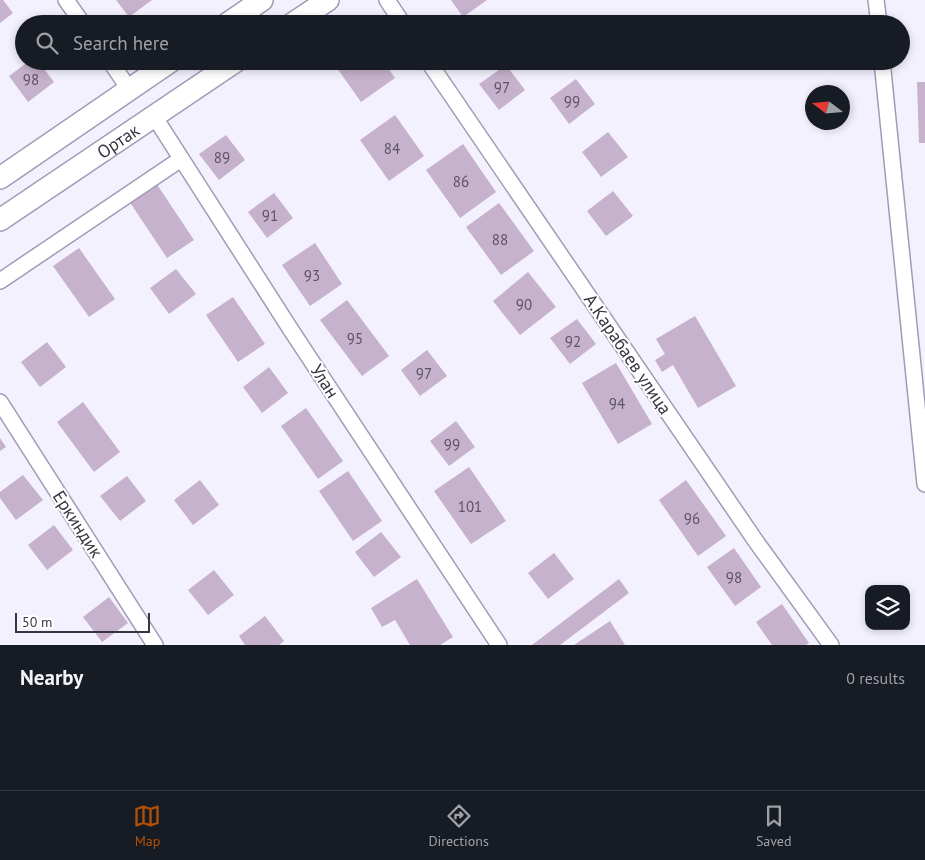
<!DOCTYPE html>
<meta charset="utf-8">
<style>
:root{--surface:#171b24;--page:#20242c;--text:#f1f3f6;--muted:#9ea1a6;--line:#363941;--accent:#b15106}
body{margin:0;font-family:"PT Sans",sans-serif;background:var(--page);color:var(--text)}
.controls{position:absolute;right:15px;bottom:15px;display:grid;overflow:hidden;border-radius:10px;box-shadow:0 2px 8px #0003}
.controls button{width:45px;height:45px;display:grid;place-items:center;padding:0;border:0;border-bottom:1px solid var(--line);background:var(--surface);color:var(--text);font:25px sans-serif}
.compass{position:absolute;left:805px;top:85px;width:45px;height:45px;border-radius:50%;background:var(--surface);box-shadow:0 2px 8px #0003;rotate:286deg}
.scale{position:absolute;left:15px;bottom:12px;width:135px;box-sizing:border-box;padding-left:5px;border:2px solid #383541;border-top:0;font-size:14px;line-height:18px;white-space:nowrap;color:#383541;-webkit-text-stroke:4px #fff;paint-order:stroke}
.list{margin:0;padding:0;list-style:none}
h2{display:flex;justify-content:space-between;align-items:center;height:65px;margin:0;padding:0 20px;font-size:21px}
h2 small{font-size:16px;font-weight:400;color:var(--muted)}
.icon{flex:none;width:28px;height:28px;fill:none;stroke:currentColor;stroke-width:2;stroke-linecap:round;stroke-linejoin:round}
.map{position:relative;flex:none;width:925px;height:645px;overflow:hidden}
.search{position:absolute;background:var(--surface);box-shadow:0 2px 8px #0003;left:15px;right:15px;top:15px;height:55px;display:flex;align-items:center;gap:12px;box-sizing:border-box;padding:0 18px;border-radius:28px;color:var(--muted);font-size:19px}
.sheet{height:145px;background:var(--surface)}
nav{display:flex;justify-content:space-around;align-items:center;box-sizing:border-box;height:70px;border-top:1px solid var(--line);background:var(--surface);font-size:14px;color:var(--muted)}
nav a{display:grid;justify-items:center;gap:2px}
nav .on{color:var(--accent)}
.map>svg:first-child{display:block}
</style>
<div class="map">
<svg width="925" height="645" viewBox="0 0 925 645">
<rect width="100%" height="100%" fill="#f3f1fd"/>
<!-- building -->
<g fill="#c6b2cc">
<polygon points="0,0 3,0 13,13 0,23"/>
<polygon points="116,0 152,0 129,17"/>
<polygon points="451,0 487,0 463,17"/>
<polygon points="29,61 38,61 54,82 28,102 9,76"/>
<polygon points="332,61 383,61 395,78 361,102"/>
<polygon points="506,65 525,90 499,110 479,84"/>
<polygon points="576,79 595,104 569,124 550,98"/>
<polygon points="917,82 925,82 925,143 919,143"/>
<polygon points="395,115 424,156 389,181 360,140"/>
<polygon points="608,132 628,157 601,177 582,152"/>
<polygon points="226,135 245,160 219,180 199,154"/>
<polygon points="463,144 496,192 460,218 426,170"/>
<polygon points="156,183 194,240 167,258 129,201"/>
<polygon points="613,191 633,216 606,236 587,211"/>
<polygon points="274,193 293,218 267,238 248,212"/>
<polygon points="499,203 534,251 501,275 466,227"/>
<polygon points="315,243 342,284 310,306 282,265"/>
<polygon points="79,248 115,299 89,317 53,266"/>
<polygon points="176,269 196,294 169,314 150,288"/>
<polygon points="528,272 556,307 520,335 493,301"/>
<polygon points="233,297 265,344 238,362 206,315"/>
<polygon points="347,300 389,356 362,376 320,320"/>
<polygon points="695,316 736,386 698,408 673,365 662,372 655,360 665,354 656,339"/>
<polygon points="577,319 596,344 570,364 550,338"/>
<polygon points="47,342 66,367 40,387 21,362"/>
<polygon points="427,350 447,376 420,396 401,370"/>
<polygon points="616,363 652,424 618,444 582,383"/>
<polygon points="269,367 288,393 262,413 243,387"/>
<polygon points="83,402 120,452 94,472 57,422"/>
<polygon points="306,408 343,461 318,479 281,426"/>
<polygon points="456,421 475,447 449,466 430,441"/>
<polygon points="0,438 6,447 0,451"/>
<polygon points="469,467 506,521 471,544 434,491"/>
<polygon points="348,471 382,521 353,541 319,491"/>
<polygon points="23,475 43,500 16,520 0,498 0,492"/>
<polygon points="127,476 146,501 120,521 100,496"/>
<polygon points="200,480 219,505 193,525 174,500"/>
<polygon points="686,480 726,536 698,556 659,500"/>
<polygon points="54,525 73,550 47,570 28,545"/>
<polygon points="381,532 401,557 374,577 355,552"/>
<polygon points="734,548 761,587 735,606 707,567"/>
<polygon points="554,553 574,579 548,599 528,573"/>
<polygon points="214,570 234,595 208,615 188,590"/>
<polygon points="417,579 453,637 440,645 410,645 395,620 382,627 371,608"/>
<polygon points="619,579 629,593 560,645 532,645"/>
<polygon points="109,597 128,623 102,642 83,617"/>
<polygon points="782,604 809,643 806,645 772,645 756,622"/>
<polygon points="265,616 284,641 279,645 245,645 239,636"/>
<polygon points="610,621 625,645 574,645"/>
</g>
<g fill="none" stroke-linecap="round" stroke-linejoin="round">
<defs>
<g id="street">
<polyline points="66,0 83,24"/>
<polyline points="387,0 403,24"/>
<polyline points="876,0 879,24"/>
<polyline points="110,61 129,89"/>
<polyline points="428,61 755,540 831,645"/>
<polyline points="882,61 925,484"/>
<polyline points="154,116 291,330 499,645"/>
<polyline points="0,281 181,159"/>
<polyline points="0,402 155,645"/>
</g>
<g id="secondary">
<polyline points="227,24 262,0"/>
<polyline points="292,24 328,0"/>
<polyline points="0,178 171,61"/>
<path id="s1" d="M0 220 236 61"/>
</g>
</defs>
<!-- street casing -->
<use href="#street" stroke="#a19bb8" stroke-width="18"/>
<!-- secondary casing -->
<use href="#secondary" stroke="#a19bb8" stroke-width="24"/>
<!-- street -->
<use href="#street" stroke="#fff" stroke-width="15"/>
<!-- secondary -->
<use href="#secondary" stroke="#fff" stroke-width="21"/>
</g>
<g text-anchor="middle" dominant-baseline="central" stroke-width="4" stroke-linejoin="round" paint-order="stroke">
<!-- number labels -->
<g font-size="15" fill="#5c5464">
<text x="31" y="79">98</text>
<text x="502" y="87">97</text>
<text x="572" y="101">99</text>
<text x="392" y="148">84</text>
<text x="222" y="157">89</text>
<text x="461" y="181">86</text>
<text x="270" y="215">91</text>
<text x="500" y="239">88</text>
<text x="312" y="275">93</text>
<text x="524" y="304">90</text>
<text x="355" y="338">95</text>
<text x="573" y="341">92</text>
<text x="424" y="373">97</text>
<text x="617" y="403">94</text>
<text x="452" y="444">99</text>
<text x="470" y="506">101</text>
<text x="692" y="518">96</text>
<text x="734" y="577">98</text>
</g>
<!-- street labels -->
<g font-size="18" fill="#383541" stroke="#fff">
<text stroke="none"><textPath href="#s1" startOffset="142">Ортак</textPath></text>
<text transform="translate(628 354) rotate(56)">А.Карабаев улица</text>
<text transform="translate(325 381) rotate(57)">Улан</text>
<text transform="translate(78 524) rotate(57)">Еркиндик</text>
</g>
</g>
</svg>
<div class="controls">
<button><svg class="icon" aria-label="layers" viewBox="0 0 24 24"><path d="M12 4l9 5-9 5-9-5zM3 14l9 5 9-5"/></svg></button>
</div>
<svg class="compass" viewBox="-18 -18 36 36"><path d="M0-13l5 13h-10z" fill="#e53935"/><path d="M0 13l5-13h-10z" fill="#9ea1a6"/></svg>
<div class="scale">50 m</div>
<div class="search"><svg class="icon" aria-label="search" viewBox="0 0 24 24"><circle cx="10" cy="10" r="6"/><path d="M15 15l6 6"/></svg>Search here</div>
</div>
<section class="sheet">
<h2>Nearby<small>0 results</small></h2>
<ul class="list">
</ul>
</section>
<nav>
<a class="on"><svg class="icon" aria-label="map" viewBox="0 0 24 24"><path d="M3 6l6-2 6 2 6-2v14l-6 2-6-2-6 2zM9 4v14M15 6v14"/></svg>Map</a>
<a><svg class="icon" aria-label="directions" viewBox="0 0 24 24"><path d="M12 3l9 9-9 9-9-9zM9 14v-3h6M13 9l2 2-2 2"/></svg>Directions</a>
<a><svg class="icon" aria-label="saved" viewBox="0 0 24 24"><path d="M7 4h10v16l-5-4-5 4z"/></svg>Saved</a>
</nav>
